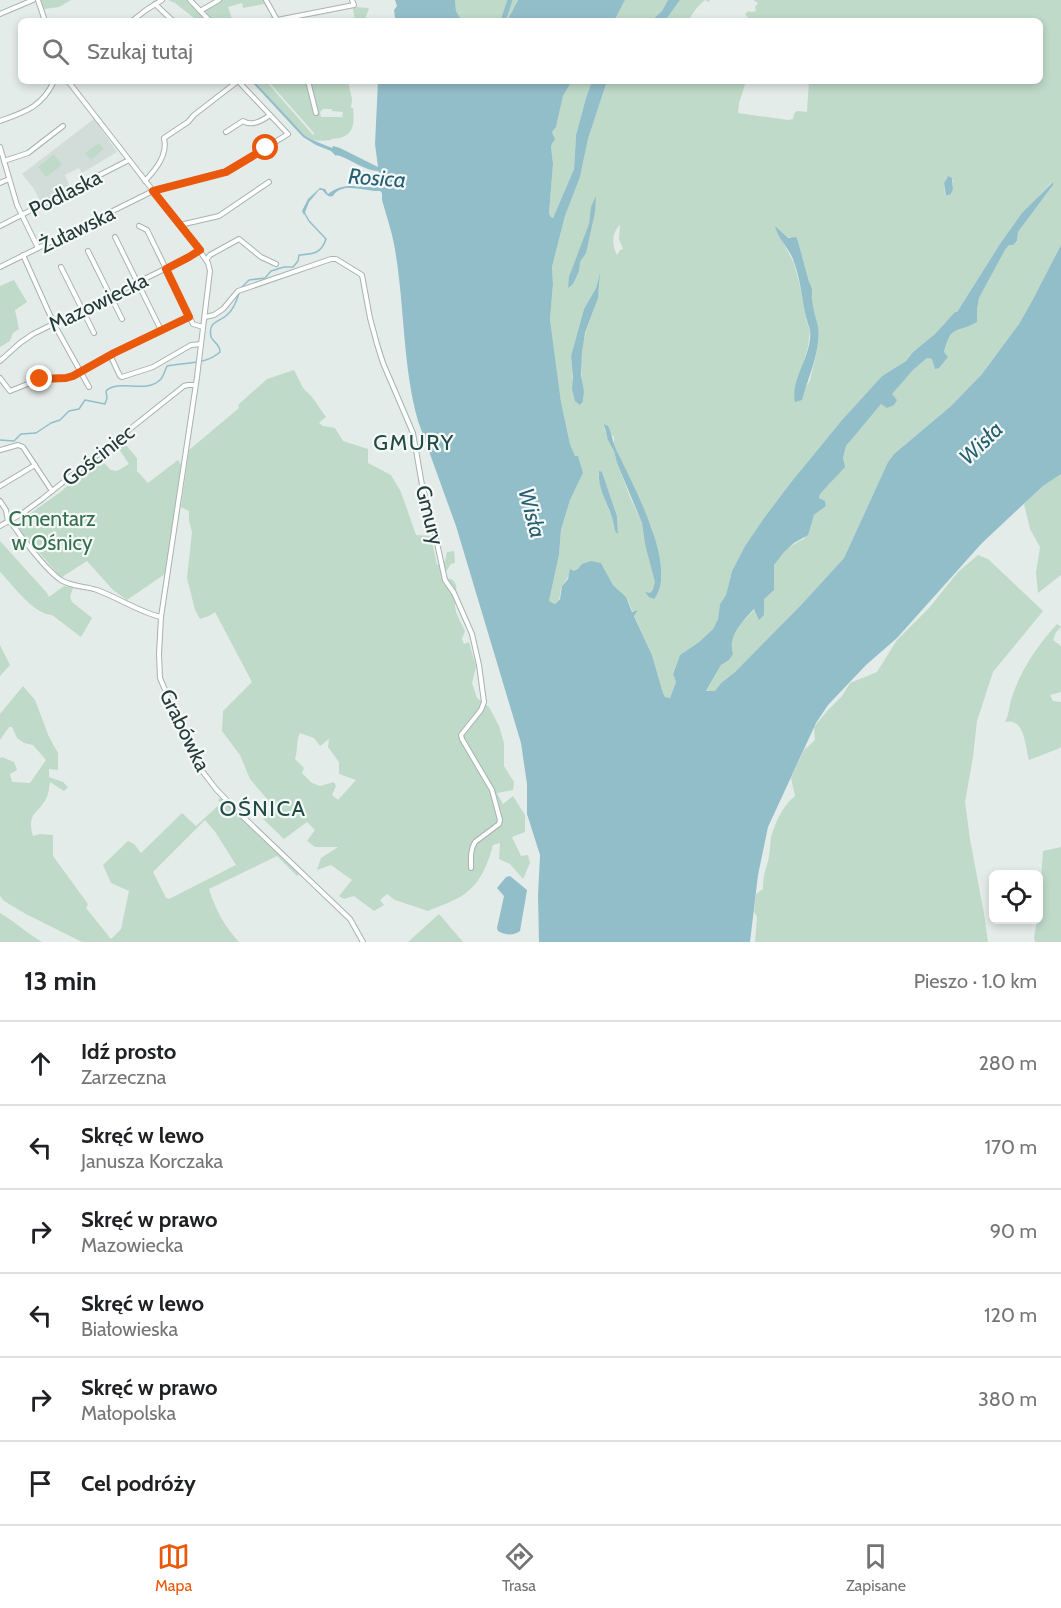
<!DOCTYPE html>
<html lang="pl">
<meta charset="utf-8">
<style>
:root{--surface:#fff;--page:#f2f2f2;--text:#202124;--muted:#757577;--line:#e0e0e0;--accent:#ea580c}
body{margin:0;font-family:Cabin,sans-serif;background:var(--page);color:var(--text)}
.controls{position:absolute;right:18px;bottom:18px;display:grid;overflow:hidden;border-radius:9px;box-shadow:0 3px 9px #0003}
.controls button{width:54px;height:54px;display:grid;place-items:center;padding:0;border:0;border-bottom:2px solid var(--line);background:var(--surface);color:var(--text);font:30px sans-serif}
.stop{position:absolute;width:18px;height:18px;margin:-14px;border:4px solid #ea580c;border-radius:50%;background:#fff}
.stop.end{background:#ea580c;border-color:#fff;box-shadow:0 2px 6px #0008}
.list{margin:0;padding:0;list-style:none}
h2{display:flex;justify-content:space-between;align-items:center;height:78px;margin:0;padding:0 24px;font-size:26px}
h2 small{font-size:20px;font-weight:400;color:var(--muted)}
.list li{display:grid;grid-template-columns:39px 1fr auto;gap:18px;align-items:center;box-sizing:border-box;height:84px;padding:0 24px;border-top:2px solid var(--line)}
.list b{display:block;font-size:22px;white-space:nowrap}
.list p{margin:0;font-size:20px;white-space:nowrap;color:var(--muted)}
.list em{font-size:20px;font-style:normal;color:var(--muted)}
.icon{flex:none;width:33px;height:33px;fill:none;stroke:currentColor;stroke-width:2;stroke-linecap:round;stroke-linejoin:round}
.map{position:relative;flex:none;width:1061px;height:942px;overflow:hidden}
.search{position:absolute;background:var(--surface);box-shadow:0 3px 9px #0003;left:18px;right:18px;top:18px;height:66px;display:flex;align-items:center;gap:15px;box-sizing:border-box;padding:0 21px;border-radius:9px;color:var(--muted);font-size:22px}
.sheet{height:582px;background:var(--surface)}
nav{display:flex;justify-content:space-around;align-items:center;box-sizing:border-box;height:84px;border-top:2px solid var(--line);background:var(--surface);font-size:16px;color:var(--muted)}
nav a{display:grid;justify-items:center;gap:3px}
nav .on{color:var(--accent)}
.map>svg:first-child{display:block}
</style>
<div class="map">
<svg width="1061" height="942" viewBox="0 0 1061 942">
<rect width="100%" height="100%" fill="#e4ece9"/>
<!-- built -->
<polygon fill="#d2dcd8" points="94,119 117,152 82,173 79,168 65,175 70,187 41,203 34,189 22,174"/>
<!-- green -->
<g fill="#bfdac9" fill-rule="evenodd">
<polygon points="41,0 71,0 59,7 44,9"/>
<polygon points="168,0 188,0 210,21 198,21 175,3"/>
<polygon points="220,0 265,0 274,18 268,20 272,16 264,4 243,8 242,3 228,7 232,19 229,21 212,21 202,12"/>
<polygon points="455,0 518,0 507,21 462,21 456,11"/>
<polygon points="625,0 668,0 662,11 651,21 614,21"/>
<path d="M680 0H710L709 2 705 0C697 6 693 13 688 21H665Z"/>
<path d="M753 0H1061V245L1032 301 1019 324 982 374 951 406 894 454 888 462 844 558 802 604 735 672 721 683 715 691 706 692 721 665 729 660 732 654C725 630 752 616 764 599 768 594 772 584 773 577 774 574 773 571 774 567 777 554 793 544 804 539L814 515 826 506 825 501 819 499 820 494 832 481 843 458 846 446 870 416 881 404 897 400 891 394 913 370 927 358 932 359 944 352C947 344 949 333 957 329 963 326 970 326 977 322V309L979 298 1005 250 1009 245 1017 242 1018 232 1053 185 1052 182C1013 221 986 266 957 312H955L935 334 913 352 906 361 882 376 842 420 792 481 764 518 745 546 732 571 726 595 720 604 718 619 713 629 699 642 680 655 673 673 676 682 670 698 665 697 663 693 652 655 634 615 638 610 633 612 626 597 613 585 601 563 570 573C568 578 565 581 562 586 559 592 562 598 555 604L549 601 559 555 561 530 570 500 583 473 577 456H575L570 444 561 402 550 319 553 284 552 267 565 216 580 177 588 139 607 81H746L739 103 738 113 788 120 793 119C795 107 799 112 807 112L809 81H1040V21H749V19L745 14 748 11 752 12 756 11 755 7 758 3ZM947 177 953 180V189L951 194 947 196 945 195 944 183ZM620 225 619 239 623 249 620 250 617 255C612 245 611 234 620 225ZM776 227 788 238 789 237 798 241 809 282 812 286 811 299 818 328 817 351 810 380 803 392V397L801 371 808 347 810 331 806 320 805 306 794 263 777 231ZM599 276C602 302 583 327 582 353 581 361 581 369 582 377 582 387 586 395 582 405L574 396 571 356 584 309 596 288ZM604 428 614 437V447L619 455 652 528 660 561 662 578 651 561 645 544 642 523 630 497 617 463 614 451ZM602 472 617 516 618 533C611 514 601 495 598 473Z"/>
<polygon points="356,7 368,8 369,9 364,21 355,21 353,8 332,11"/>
<path d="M255 81H266L313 135 314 133 268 81H348L352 99 351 108H353C355 127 353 138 331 139V140C325 141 316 141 312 140 301 137 264 92 255 81ZM323 109H332V111L343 112 342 117H321L320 112Z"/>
<path d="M572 81H592L586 98 576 135 574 169 553 218 551 217 549 214 553 164 551 146C555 141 555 138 552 132L556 127 563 96Z"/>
<polygon points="99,143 104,149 91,160 85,153"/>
<polygon points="54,154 62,165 46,177 38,167"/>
<polygon points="14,280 27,302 15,310 19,329 13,333 10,341 0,347 0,286"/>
<path d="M294 370 303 388 312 397 326 417 319 423 323 426 335 428 343 441 368 449V463L391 475 401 492 416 535 431 536 437 565 445 561 447 552 454 551 455 563 451 564 442 577C464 579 454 593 455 607 456 615 462 624 465 631L462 639 464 644 469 642 476 667 472 683 477 698 489 707 499 726 504 743V766L514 782 513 790 497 793 503 804 513 796 525 815V832L512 837 521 856 528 855 530 863 523 879 510 864 499 859 500 843 493 845C488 863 482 880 467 892 458 900 439 906 428 911L395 900 387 894 380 900 384 905 374 911 354 896 344 899 339 896 352 880 331 865 317 870 321 858 338 847H315L307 841 315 830 307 822 284 839 263 819 270 808 267 799 250 779 240 755 222 731 223 711 252 682 215 612 209 616 200 619 195 610 187 578 192 532 189 521V511L181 507 189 450 239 408 238 405 267 379ZM300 733 314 738 320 746 329 739 328 747 339 762V774L356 780 338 800 332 795 336 786 334 782 320 786 312 783 302 773 304 768 295 759C298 750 296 740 300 733Z"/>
<polygon points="125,444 137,458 137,471 148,483 178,460 181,465 165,574 127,600 113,590 87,561 62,577 59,575 17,528 17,523 59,493 100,459 111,470 117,471 129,464 117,446"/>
<polygon points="1061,474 1061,575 1038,593 1036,573 1040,547 1030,529 1024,504 1043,486"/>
<path d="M0 541 47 593 49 597 64 586 73 588 70 597 72 602 92 618 81 637 52 615C33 614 13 585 0 572Z"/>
<path d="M978 555 988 559 1043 611 993 672 977 721 973 757 965 802 970 839 984 914 988 942H755L757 917 754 912 756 894 763 889C763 875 765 873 768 861 770 853 770 845 771 837 775 823 783 805 795 796L791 778 804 750 815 740 814 727 828 710 842 696 850 683 877 672 897 640 929 608 958 572Z"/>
<path d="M1057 624 1061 627 1056 632 1053 640 1061 646V692L1050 695 1053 701 1061 702V746L1060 748 1029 760C1025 746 1025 717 1005 722 1009 714 1009 708 1011 700 1020 671 1037 646 1057 624Z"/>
<polygon points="0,645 10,665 0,676"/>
<path d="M23 686 35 700 49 737 58 753V770L49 769V777L63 782 68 787 64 791 50 782C49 787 49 792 47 797 39 814 26 812 33 836L40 834 53 835V856L88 904 86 908 111 939 121 929 129 891 111 883 103 865 128 841 134 844 141 853 182 813 196 826 221 803 218 800 221 797 299 873 297 876 277 856 209 889C215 909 225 927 239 942H82L26 914 4 901 0 896V758L2 757 14 762 17 770 10 774 12 782 30 783 46 760 33 745 24 743 17 738 12 727H9L0 740V714ZM205 820 216 833 236 865 169 899 166 898 153 872Z"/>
<polygon points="1061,847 1061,942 1035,942 1034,938 1037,920 1038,920 1043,851"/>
<path d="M0 913C15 922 27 933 42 942H0Z"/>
<polygon points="439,914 463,942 408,942"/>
</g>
<!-- water -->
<g fill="#92beca">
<polygon points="395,0 455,0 456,11 462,21 392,21 395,18 394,10 397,6"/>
<polygon points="518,0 625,0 614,21 507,21"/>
<polygon points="668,0 680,0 665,21 651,21 662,11"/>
<path d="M251 81H254L304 135 310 139 332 148 333 146 340 148 378 167 375 144 378 81H572L563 96 556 127 552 132 555 139 551 146 553 164 549 214 551 217 553 218 574 169 576 135 586 98 592 81H607L588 139 580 177 565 216 552 267 553 284 550 319 561 402 570 444 575 456H578L583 473 570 500 561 530 559 555 549 601 555 604 560 599 562 586 568 579 570 569 574 571 578 569 582 564 591 561 601 563 613 585 626 597 632 612 638 610 634 616 652 655 663 693 665 697 670 698 676 682 673 674 680 655 699 642 713 629 718 619 720 604 726 595 732 571 745 546 764 518 792 481 842 420 882 376 906 361 913 352 935 334 955 312H957L1000 244 1022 213 1053 182V185L1018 232 1017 241 1013 245H1009L1005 250 979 298 977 309V322C956 334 952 323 944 352L948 357 939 368 935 369 932 359 927 358 913 370 892 394 897 400 894 405 887 408 881 404 846 446 843 458 845 467 820 494 819 498 825 501 826 506 814 515 808 535 794 543 784 552 774 565V590L764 599V615L759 620 754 609C743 621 727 636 733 654L729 660 721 665 706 691H715L721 683 735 672 802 604 844 558 888 462 894 454 951 406 982 374 1019 324 1032 301 1061 245V474L1043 486 982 543 897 638 866 665 828 705 816 723 768 827 758 875 750 942H539L538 896 540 855 527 814V784L521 743 456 526 418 421C402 364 405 303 394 244 391 229 386 214 382 200V193L380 191C365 192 342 181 333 196 327 198 326 193 322 190H319L309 202 304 215 302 211 308 199 320 188 325 189 328 194C345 181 358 188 378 187L381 183 379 178 381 176 378 171C366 171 352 160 337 155L336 156 331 151 316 145 303 137Z"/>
<polygon points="948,176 952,178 953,189 951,194 946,196 944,183"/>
<polygon points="596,196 595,212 586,253 580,262 579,271 573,284 568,288 569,277 589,224 591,207"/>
<path d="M775 226 788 238 796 237 798 241 809 282C814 288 811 292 812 300 813 309 816 318 818 327 821 352 808 377 802 400L795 402C790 379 813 355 810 330 809 326 807 322 806 317 802 298 800 277 793 259 788 247 778 239 775 226Z"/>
<polygon points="600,273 598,298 585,333 582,352 581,374 584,392 583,402 580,405 575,401 572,389 573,378 571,356 584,309 596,288"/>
<path d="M604 424 608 426C613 436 613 446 619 455 633 486 679 568 654 599L649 597 645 592 650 593 653 590 655 582 645 544 642 523 617 463 614 451 608 440Z"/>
<path d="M599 471 602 472 617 516 618 534 615 531C613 510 597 492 599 471Z"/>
<path d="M510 876 527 890 520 931C514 936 505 935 498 931L497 928 504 896 497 888 506 877Z"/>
</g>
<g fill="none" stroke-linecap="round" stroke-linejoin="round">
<!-- stream -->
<g stroke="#92beca" stroke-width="1.5">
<path d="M241 288 249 280 265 278 271 271 284 267H293L298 261 299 255C313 254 321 254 326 239L309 221 304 212"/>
<path d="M0 440 14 441 21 434 36 433 51 423 60 420 69 411 79 409 85 400 105 404 107 398 106 391C119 378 146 395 161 379 164 375 165 370 167 366 185 362 206 365 220 352 220 344 214 343 211 337 208 321 218 323 227 315 233 310 237 300 239 293"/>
</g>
<!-- river -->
<polyline stroke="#92beca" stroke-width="5" points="503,21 510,0"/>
<defs>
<g id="minor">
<polyline points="38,0 45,21"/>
<polyline points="190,0 210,21"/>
<polyline points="266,0 277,20"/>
<polyline points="155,4 173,21"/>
<polyline points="200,11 219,0"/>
<polyline points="0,14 33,0"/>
<polyline points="132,21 146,10 162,0"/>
<polyline points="272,21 354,5 352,0"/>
<polyline points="68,81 199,250 208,263 210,271 197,377 161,617 159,654 160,678 196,763 216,789 236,810 350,919 363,942"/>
<polyline points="308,81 316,113"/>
<path d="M0 121C25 112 42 107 54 81"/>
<path d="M226 132 243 121C252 127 262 121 270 115"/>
<polyline points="0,147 17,205 38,248"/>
<polyline points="4,161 28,153 63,126"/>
<path d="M145 181C156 169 168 155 164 138L188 122 194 115 238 81"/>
<polyline points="0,183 9,179"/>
<polyline points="180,225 219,216 269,182"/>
<polyline points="0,226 129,160"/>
<polyline points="139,226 147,230 193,324 203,327"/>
<polyline points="115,237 161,330"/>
<polyline points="88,251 122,319"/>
<polyline points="23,255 54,324 89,387"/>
<polyline points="207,259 210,255 239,239 261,257 276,264"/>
<polyline points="0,267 157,189 228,171 288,134 238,81"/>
<polyline points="61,267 94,333"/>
<path d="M205 317 214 315 223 309 238 291 331 259H336L362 275 370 318 377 344 383 363 413 433 422 485 434 529 445 580 454 593 472 634 479 665 484 702 481 710 461 735 462 739 492 790 500 820 499 824 475 842C470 850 471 859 471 868"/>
<polyline points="110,355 120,376 122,377 153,367 191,345 201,344"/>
<polyline points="0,361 20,343 33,334 189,257 199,250"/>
<polyline points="0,378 10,391 40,379 66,378 73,376 114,353 189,317"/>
<polyline points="0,450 18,445 23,447 52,491"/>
<polyline points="0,486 35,465"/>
<polyline points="0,501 6,510 8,522"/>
<path d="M10 521C21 537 46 570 61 580 72 587 85 586 97 590 119 598 139 612 161 617"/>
<polyline points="0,526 23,513 42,499 184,386 188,385 195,385"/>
</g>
</defs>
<!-- minor casing -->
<use href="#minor" stroke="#a7b3b0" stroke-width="6"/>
<!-- minor -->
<use href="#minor" stroke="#fff" stroke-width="4"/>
</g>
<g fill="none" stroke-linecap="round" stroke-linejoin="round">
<!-- route -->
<polyline stroke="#ea580c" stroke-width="8" points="40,379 66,378 73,376 114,353 189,317 166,269 189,257 200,250 153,191 226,172 266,148"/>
</g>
<g text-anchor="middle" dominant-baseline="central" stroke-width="4.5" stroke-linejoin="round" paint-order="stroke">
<!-- street labels -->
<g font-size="21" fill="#253b37" stroke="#f4f9f7">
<text transform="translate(65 193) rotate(-27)">Podlaska</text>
<text transform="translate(77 229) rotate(-26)">Żuławska</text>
<text transform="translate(98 302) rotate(-26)">Mazowiecka</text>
<text transform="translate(98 455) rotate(-38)">Gościniec</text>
<text transform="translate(430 515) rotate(76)">Gmury</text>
<text transform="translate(185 730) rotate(64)">Grabówka</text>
</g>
<!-- park labels -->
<g font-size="21" fill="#346e4f" stroke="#f4f9f7">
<text x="52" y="518">Cmentarz<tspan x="52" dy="24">w Ośnicy</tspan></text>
</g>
<!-- water labels -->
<g font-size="22" font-style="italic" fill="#265f71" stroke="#f4f9f7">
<text transform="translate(377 178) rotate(4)">Rosica</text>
<text transform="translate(981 443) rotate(-44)">Wisła</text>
<text transform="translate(532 513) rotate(75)">Wisła</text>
</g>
<!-- neighbourhood labels -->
<g font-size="22" letter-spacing="1.5" fill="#234b45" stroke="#f4f9f7">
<text x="414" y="442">GMURY</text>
<text x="263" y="808">OŚNICA</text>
</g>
</g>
</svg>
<div class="controls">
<button><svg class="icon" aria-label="locate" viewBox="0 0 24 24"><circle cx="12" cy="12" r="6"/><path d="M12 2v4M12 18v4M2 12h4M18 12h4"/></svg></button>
</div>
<div class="stop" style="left:266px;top:148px"></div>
<div class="stop end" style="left:40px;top:379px"></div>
<div class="search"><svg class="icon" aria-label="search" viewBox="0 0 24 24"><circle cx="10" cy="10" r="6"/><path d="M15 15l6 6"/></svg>Szukaj tutaj</div>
</div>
<section class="sheet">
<h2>13 min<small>Pieszo · 1.0 km</small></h2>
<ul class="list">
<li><svg class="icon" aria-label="ahead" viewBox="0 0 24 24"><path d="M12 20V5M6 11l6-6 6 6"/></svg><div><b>Idź prosto</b><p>Zarzeczna</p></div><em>280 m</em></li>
<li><svg class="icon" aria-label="left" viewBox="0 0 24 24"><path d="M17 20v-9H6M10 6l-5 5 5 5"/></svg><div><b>Skręć w lewo</b><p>Janusza Korczaka</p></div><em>170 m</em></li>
<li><svg class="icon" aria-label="right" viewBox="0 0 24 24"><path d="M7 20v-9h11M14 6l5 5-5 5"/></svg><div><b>Skręć w prawo</b><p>Mazowiecka</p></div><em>90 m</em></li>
<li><svg class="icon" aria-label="left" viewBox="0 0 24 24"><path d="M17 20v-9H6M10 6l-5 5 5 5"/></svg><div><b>Skręć w lewo</b><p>Białowieska</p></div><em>120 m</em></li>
<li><svg class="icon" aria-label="right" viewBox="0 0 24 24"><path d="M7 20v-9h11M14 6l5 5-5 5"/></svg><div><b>Skręć w prawo</b><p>Małopolska</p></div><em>380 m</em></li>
<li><svg class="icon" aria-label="arrive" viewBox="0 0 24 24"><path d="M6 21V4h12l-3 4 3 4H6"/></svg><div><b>Cel podróży</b></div></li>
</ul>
</section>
<nav>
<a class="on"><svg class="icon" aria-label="map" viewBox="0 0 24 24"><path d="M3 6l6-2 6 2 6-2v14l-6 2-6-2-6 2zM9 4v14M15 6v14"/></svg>Mapa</a>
<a><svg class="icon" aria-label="directions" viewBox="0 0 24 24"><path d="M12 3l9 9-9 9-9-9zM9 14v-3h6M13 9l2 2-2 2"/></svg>Trasa</a>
<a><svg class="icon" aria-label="saved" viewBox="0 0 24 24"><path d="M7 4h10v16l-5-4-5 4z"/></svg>Zapisane</a>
</nav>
